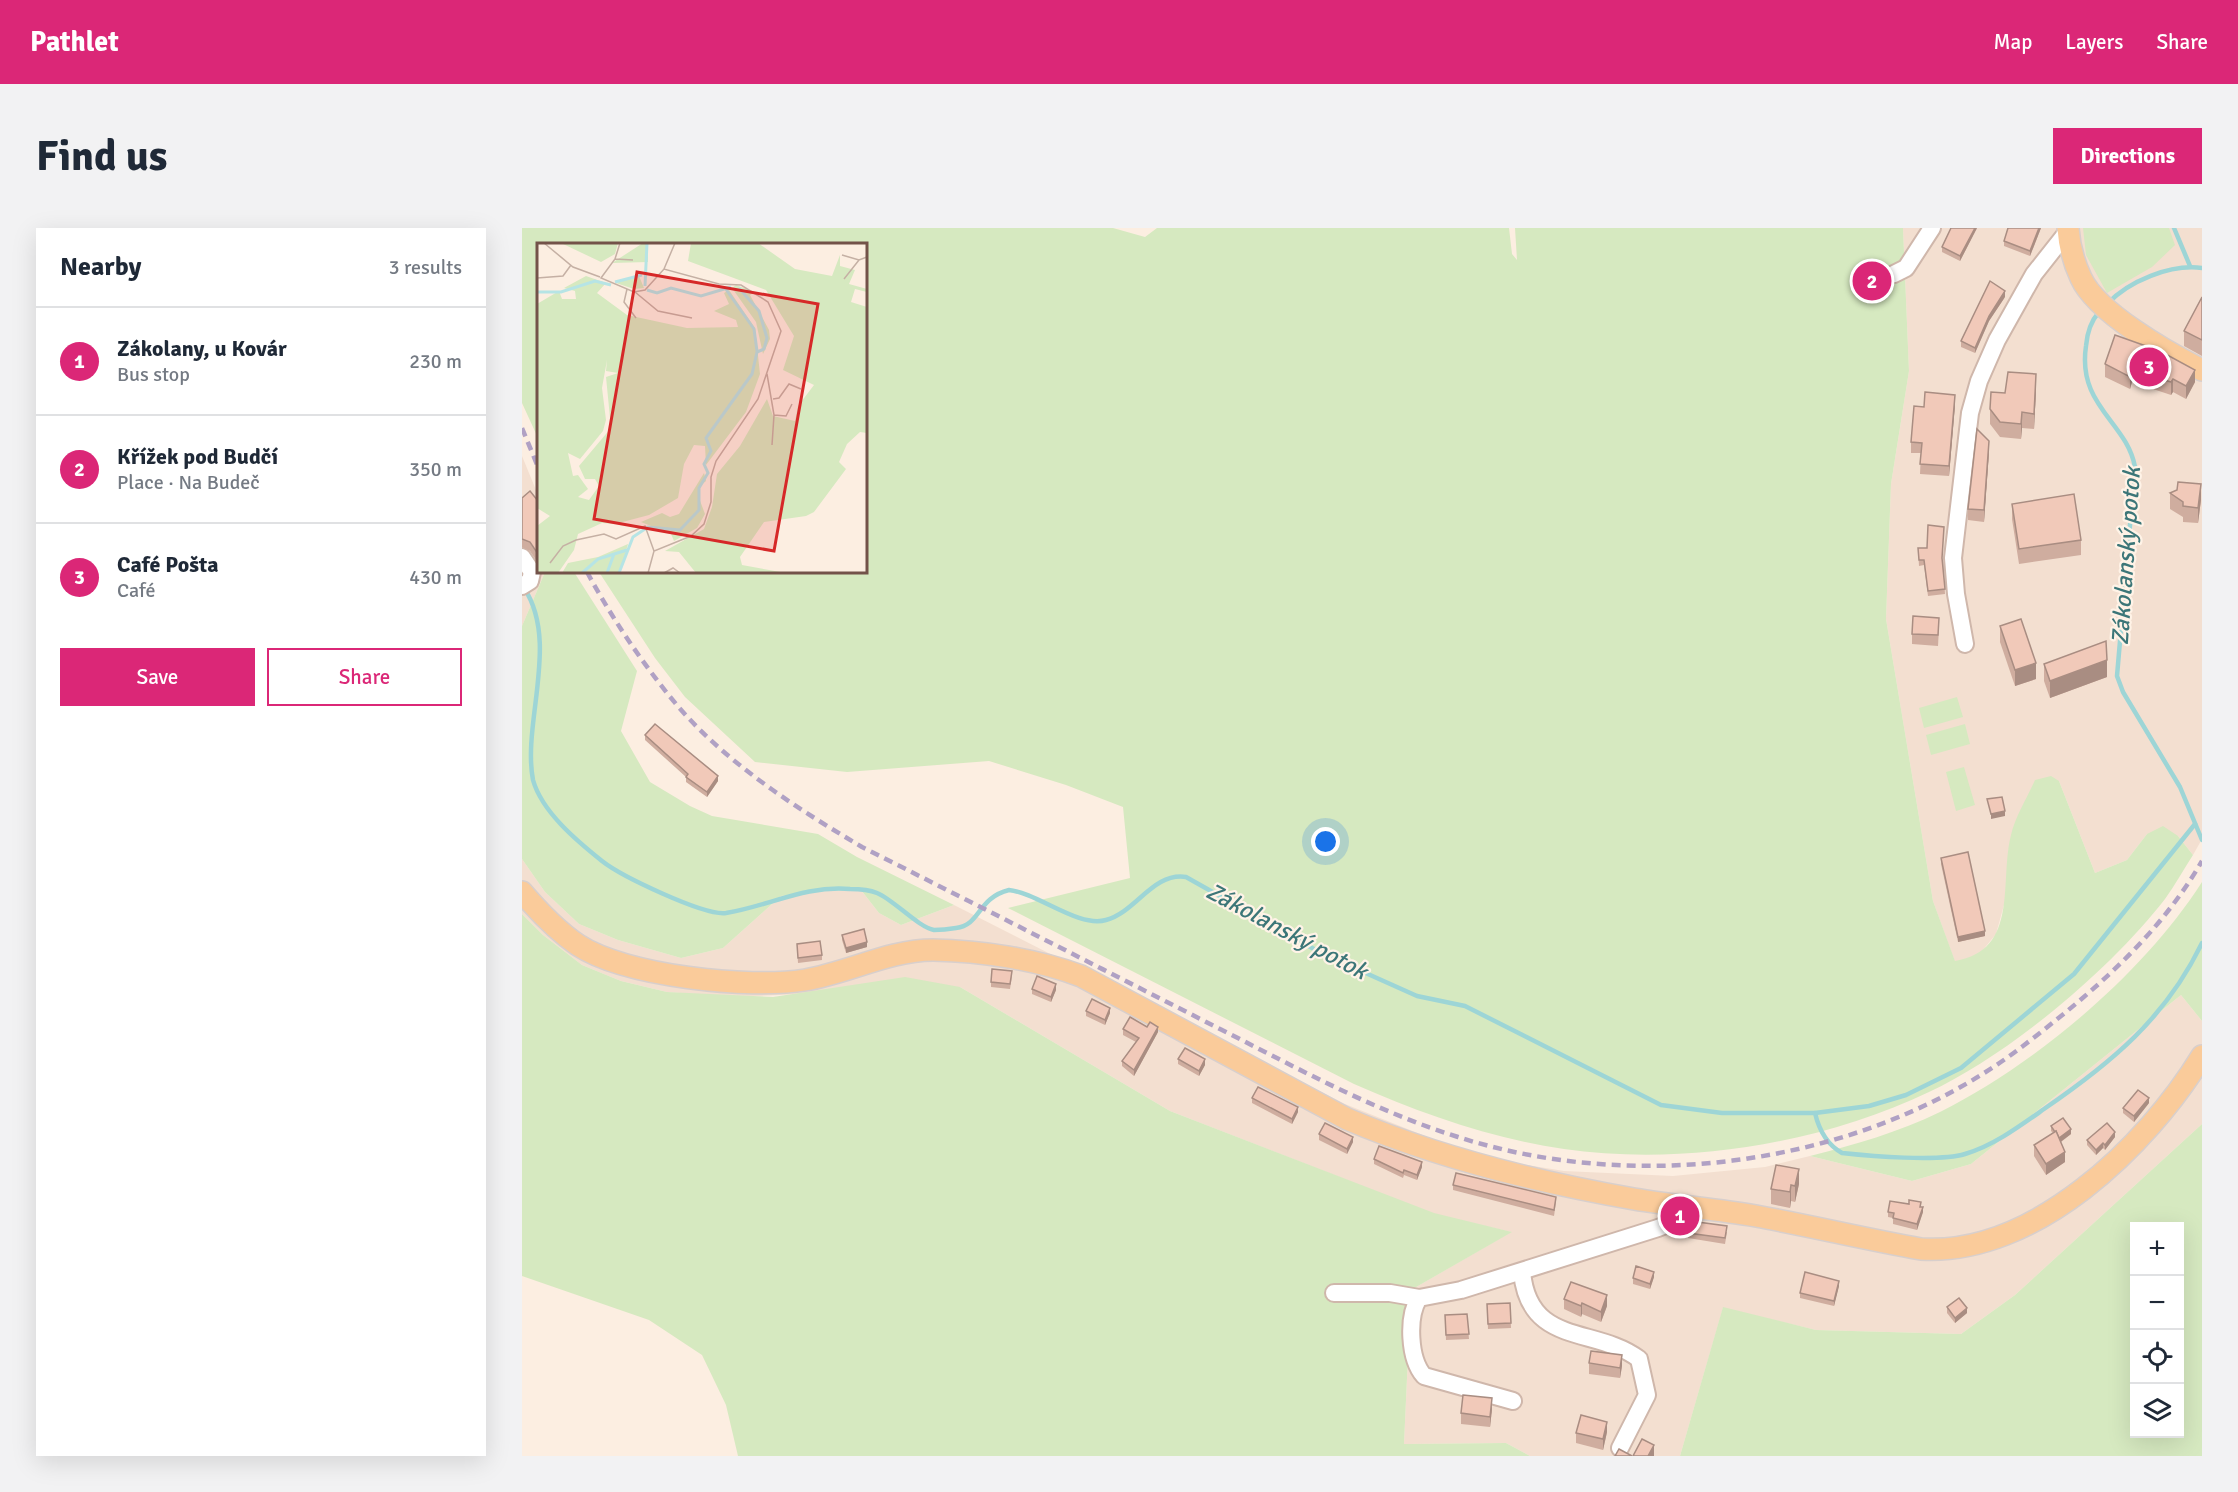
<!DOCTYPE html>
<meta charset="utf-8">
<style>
:root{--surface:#fff;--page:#f2f2f3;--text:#1f2937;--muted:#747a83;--line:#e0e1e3;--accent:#db2777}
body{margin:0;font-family:Signika,sans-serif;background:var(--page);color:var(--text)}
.controls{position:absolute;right:18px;bottom:18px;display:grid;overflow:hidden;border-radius:0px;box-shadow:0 6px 24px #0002}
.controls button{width:54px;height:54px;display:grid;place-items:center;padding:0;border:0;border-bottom:2px solid var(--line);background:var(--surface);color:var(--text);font:30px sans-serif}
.you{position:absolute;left:804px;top:614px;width:21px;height:21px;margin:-15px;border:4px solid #fff;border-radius:50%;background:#1a73e8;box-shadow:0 0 0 9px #1a73e833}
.badge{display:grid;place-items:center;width:39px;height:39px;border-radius:50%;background:var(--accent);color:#fff;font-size:20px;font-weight:700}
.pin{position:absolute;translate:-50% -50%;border:3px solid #fff;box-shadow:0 2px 6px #0006}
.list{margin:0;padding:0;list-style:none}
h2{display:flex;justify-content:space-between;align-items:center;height:78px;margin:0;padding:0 24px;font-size:26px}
h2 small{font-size:20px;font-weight:400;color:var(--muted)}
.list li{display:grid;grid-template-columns:39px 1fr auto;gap:18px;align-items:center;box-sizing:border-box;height:108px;padding:0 24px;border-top:2px solid var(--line)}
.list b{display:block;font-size:22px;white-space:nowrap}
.list p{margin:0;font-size:20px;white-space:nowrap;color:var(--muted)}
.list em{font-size:20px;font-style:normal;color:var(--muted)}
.actions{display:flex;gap:12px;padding:18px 24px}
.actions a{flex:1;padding:14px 0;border:2px solid var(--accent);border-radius:0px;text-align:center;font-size:21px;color:var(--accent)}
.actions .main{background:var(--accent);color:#fff}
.icon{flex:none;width:33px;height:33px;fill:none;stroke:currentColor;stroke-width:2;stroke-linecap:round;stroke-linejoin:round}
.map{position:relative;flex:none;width:1680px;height:1228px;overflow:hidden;border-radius:0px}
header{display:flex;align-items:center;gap:36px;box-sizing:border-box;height:84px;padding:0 30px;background:var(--accent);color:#fff}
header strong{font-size:28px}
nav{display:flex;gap:33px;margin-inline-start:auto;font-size:21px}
.intro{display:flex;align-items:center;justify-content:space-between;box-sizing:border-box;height:144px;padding:0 36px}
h1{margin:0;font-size:42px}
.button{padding:15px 27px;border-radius:0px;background:var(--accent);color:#fff;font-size:21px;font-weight:700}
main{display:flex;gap:36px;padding:0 36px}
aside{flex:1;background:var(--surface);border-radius:0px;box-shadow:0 6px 24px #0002}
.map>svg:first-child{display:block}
</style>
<header>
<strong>Pathlet</strong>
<nav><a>Map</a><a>Layers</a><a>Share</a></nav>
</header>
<div class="intro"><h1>Find us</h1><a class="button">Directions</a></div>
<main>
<aside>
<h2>Nearby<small>3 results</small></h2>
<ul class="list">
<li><span class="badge">1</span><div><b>Zákolany, u Kovár</b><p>Bus stop</p></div><em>230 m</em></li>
<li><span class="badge">2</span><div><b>Křížek pod Budčí</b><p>Place · Na Budeč</p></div><em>350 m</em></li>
<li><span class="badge">3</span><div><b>Café Pošta</b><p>Café</p></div><em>430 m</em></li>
</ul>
<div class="actions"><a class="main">Save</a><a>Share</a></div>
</aside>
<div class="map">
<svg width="1680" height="1228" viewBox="0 0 1680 1228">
<rect width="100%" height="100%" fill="#fceee1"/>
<!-- residential -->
<g fill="#f3dfd0">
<polygon points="1381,0 1680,0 1680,611 1671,627 1656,608 1625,606 1605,632 1573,645 1537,553 1486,637 1485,666 1474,706 1456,728 1433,734 1411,673 1364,391 1369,256 1387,143"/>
<polygon points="0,228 16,267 16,344 23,344 0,398"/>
<polygon points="0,631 23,664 57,696 96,712 159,730 201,720 259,668 298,663 339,662 357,685 379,697 432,677 823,876 933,920 992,935 1042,943 1151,948 1243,939 1288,928 1390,953 1449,936 1659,767 1680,793 1680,896 1493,1067 1439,1106 1294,1102 1201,1080 1158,1228 1008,1228 984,1215 882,1216 889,1062 989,1004 912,986 648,883 438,759 214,769 145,764 99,753 60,737 21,707 0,686"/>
</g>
<!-- green -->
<g fill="#d6e9c0" fill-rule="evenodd">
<path d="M0 0H591L623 9 635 0H987L990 26 995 32 993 0H1381L1387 143 1369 256 1364 391 1411 673 1433 733C1498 722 1477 654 1489 607 1493 589 1505 570 1513 552L1529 548 1537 553 1573 645 1605 632 1625 606 1641 598 1656 608 1671 627C1662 641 1653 657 1643 671 1589 741 1487 827 1407 864 1299 916 1160 938 1042 921 968 910 900 886 832 856L486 680 608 650 601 579 544 557 467 533 325 544 233 534 163 469 133 430 77 344H344V16H16V210L0 175Z"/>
<polygon points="1561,0 1647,0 1653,17 1630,39 1585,65 1564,27"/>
<polygon points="23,344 52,344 115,443 99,503 128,554 168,578 190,588 296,606 335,629 432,677 379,697 357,685 339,662 298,663 259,668 201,720 159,730 96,712 57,696 23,664 0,631 0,398"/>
<polygon points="1435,469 1441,489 1402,500 1397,480"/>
<polygon points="1443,496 1448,516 1409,527 1404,507"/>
<polygon points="1442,539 1453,577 1434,583 1424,544"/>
<path d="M1680 654V793L1659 767 1449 936 1390 953 1288 928C1332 917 1377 904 1418 884 1515 835 1621 746 1680 654Z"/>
<polygon points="0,686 21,707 60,737 99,753 145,764 251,769 383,749 438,759 648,883 912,985 990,1004 889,1062 882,1216 984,1215 1008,1228 216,1228 204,1177 180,1127 127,1092 0,1048"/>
<path d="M1680 896V1228H1158L1201 1079 1294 1102 1439 1106 1493 1067ZM1612 998H1658V1206H1612Z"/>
</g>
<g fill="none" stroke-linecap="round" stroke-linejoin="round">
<!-- stream -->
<g stroke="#9dd5d6" stroke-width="4.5">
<polyline points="1652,0 1668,38"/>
<path d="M1585 76C1607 53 1648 36 1680 40"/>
<path d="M1577 84C1569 93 1565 106 1564 118 1555 178 1605 194 1613 239L1595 448 1601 464 1658 559 1680 612"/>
<path d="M2 360C38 414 0 495 11 552 20 584 55 613 80 633 99 648 182 688 204 685 247 678 283 657 328 661 336 661 348 662 355 665 372 672 396 699 412 702 419 702 428 701 434 700 459 697 455 670 487 662 516 665 556 700 584 692 614 684 631 644 664 649L799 725 895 768 943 778 1139 877 1200 885H1293C1297 902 1304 916 1320 925 1348 928 1417 934 1443 926 1471 918 1498 898 1522 881 1589 835 1644 790 1680 715"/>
<polyline points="1293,885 1347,878 1384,867 1439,840 1552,746 1673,596"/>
</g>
<defs>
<g id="minor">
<polyline points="1372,46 1384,40 1410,0"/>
<polyline points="0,329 10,344 8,353 0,358"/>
<polyline points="1443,416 1434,366 1431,330 1448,185 1457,153 1475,112 1512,46 1546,3"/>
<path d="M1000 1044C1007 1119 1073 1098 1117 1131L1125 1167 1098 1220"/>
<polyline points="812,1065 868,1065 897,1070"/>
<path d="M991 1173 902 1148C887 1131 885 1089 897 1070L939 1062 1136 1000 1146 996 1155 977"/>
</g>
<g id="major">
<path d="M1546 0C1547 16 1552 35 1559 50 1575 85 1646 125 1680 142"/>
<path d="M0 664C17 684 34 702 56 717 103 748 227 761 283 752 326 745 367 722 411 722 459 723 514 731 559 748L825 891C917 930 1014 954 1112 971 1153 978 1194 981 1234 988 1289 998 1343 1011 1399 1021 1512 1028 1625 918 1680 828"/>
</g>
</defs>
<!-- minor casing -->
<use href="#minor" stroke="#cfb7ab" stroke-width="20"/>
<!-- major casing -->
<use href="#major" stroke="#d8cfcc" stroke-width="24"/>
<!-- minor -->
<use href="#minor" stroke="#fff" stroke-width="16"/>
<!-- major -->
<use href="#major" stroke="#facb9a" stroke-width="21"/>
<!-- rail -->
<g stroke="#b0a1c4" stroke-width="4.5" stroke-dasharray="9 6" stroke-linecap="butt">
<polyline points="0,200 16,239"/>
<path d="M65 344C90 390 120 435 154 476 204 535 274 580 340 619 461 680 580 741 700 802 777 841 853 883 936 909 1120 968 1347 936 1501 818 1570 765 1636 709 1680 633"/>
</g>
</g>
<!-- wall -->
<g fill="#cfad9f">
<polygon points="1455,0 1438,33 1420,24 1420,19"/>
<polygon points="1486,0 1519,0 1508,28 1482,18 1482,13"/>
<polygon points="1483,69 1467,93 1453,125 1439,119 1439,113"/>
<polygon points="1680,69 1680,128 1662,118 1662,103"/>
<polygon points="1583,136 1673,154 1664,171 1651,164 1649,167 1610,154 1608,161 1583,149"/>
<polygon points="1514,162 1512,201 1500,200 1499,211 1478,209 1468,196 1468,181 1483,165"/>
<polygon points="1433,177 1427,248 1398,246 1399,225 1389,225 1389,214 1402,179"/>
<polygon points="1467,224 1462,294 1446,292 1446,281"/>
<polygon points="1648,265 1679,272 1676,295 1661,294 1661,289 1648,281"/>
<polygon points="0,270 16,273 16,335 8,323 0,319"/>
<polygon points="1490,276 1559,312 1559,327 1497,336 1490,291"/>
<polygon points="1396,320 1421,332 1423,366 1406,368 1402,337 1397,338"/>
<polygon points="1478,398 1514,451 1493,458 1478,414"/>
<polygon points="1417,400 1416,418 1390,416 1390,406"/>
<polygon points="1522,436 1585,449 1528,470 1522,453"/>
<polygon points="123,507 196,553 185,569 164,554 164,549 123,512"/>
<polygon points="1419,630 1463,708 1436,714 1419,636"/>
<polygon points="320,707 345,719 324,725 320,712"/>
<polygon points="275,716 300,727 300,732 276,735"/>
<polygon points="490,748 488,761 469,759 469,754"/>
<polygon points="510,761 534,762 529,774 510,766"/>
<polygon points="564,783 588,785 583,797 564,788"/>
<polygon points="625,799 636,804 612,848 600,838 600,833 614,814 601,807 601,801"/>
<polygon points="656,831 683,837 677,848 656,836"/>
<polygon points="730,870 776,884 770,896 730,875"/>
<polygon points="1627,875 1612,894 1601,885 1601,880"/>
<polygon points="1529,898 1549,906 1539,914 1543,934 1524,947 1512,928 1512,917 1531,905 1529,903"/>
<polygon points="797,906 831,914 825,926 797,912"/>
<polygon points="1593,909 1583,922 1581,920 1574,927 1565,917 1565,912"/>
<polygon points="852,931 900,939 895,952 882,947 881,950 852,936"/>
<polygon points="1277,956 1273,974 1269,973 1268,980 1249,976 1249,961"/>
<polygon points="931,957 1034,974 1032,988 931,962"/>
<polygon points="1399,979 1401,984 1395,1002 1371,996 1371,990 1366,989 1366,984"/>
<polygon points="1205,1004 1203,1016 1166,1010 1166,1005"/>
<polygon points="1132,1049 1128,1061 1111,1056 1111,1050"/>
<polygon points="1317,1058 1312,1078 1278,1070 1278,1065"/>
<polygon points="1042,1071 1085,1078 1079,1094 1060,1086 1059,1089 1042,1081"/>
<polygon points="988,1075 989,1100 966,1101 965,1076"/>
<polygon points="1425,1079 1445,1085 1433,1095 1425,1085"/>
<polygon points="945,1086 947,1111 924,1112 923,1087"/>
<polygon points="1067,1135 1100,1138 1098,1150 1067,1146"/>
<polygon points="970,1181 968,1199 939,1196 939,1185"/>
<polygon points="1085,1204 1081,1222 1054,1215 1054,1205"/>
</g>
<!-- shaded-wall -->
<g fill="#a98d82">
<polygon points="1453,0 1455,0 1438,33 1438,28"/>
<polygon points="1517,0 1519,0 1508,28 1508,23"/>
<polygon points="1483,63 1483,69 1467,93 1453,125 1453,120 1467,88"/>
<polygon points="1610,142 1610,154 1608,161 1608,149"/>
<polygon points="1673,142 1673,154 1664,171 1664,158"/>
<polygon points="1514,146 1514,162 1512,201 1512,186"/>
<polygon points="1651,151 1651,164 1649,167 1649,154"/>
<polygon points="1433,167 1433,177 1427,248 1427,238"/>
<polygon points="1500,184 1500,200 1499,211 1499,196"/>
<polygon points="1467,213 1467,224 1462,294 1462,282"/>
<polygon points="1679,256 1679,272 1676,295 1676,280"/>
<polygon points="1585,432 1585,449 1528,470 1528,453"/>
<polygon points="1514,435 1514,451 1493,458 1493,442"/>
<polygon points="196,548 196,553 185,569 185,564"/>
<polygon points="1483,583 1483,588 1469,591 1469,586"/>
<polygon points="1463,703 1463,708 1436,714 1436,709"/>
<polygon points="345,714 345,719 324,725 324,720"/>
<polygon points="534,756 534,762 529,774 529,769"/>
<polygon points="588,780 588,785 583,797 583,792"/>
<polygon points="636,799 636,804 612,848 612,842"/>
<polygon points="683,831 683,837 677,848 677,843"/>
<polygon points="1627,870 1627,875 1612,894 1612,888"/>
<polygon points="776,879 776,884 770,896 770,891"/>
<polygon points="1549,901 1549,906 1537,915 1537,910"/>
<polygon points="1593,904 1593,909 1583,922 1583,917"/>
<polygon points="831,909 831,914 825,926 825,921"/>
<polygon points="1581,915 1581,920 1574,927 1574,922"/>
<polygon points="1543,924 1543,934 1524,947 1524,936"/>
<polygon points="900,934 900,939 895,952 895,947"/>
<polygon points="1277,941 1277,956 1273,974 1273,958"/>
<polygon points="1269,957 1269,973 1268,980 1268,964"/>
<polygon points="1401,979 1401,984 1395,1002 1395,996"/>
<polygon points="1132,1044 1132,1049 1128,1061 1128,1056"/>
<polygon points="1317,1053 1317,1058 1312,1078 1312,1073"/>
<polygon points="1085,1067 1085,1078 1079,1094 1079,1084"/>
<polygon points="1060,1075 1060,1086 1059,1089 1059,1078"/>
<polygon points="1445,1080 1445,1085 1433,1095 1433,1090"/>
<polygon points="1100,1127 1100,1138 1098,1150 1098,1140"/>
<polygon points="970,1170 970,1181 968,1199 968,1189"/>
<polygon points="1085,1194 1085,1204 1081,1222 1081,1211"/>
<polygon points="1132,1217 1132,1228 1126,1228"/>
</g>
<!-- building -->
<g fill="#f1c9b9" stroke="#a98d82" stroke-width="1.5">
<polygon points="1429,0 1453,0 1438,28 1420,19"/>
<polygon points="1486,0 1517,0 1508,23 1482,13"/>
<polygon points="1468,53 1483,63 1467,88 1453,120 1439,113"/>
<polygon points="1680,69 1680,112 1662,103"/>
<polygon points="1593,107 1638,123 1673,142 1664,158 1651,151 1649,154 1610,142 1608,149 1583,136"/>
<polygon points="1486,144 1514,146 1512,186 1500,184 1499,196 1478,194 1468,181 1469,164 1483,165"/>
<polygon points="1403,164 1433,167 1427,238 1398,236 1400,215 1389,214 1392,178 1402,179"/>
<polygon points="1455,201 1467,213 1462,282 1446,281"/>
<polygon points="1656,254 1679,256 1676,280 1661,278 1661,274 1648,265 1655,262"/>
<polygon points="8,263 16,273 16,326 8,314 0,311 0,270"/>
<polygon points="1552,266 1559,312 1497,321 1490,276"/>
<polygon points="1406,297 1422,299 1420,330 1423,361 1406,363 1402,332 1397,332 1396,320 1405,320"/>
<polygon points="1391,388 1417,390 1416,407 1390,406"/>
<polygon points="1499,391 1514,435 1493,442 1478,398"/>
<polygon points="1584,413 1585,432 1528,453 1522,436"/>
<polygon points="133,496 196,548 185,564 164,549 166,546 123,507"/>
<polygon points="1480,569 1483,583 1469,586 1465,571"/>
<polygon points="1446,624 1463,703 1436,709 1419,630"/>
<polygon points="342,701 345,714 324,720 320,707"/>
<polygon points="298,713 300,727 276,730 275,716"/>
<polygon points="470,741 490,743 488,756 469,754"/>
<polygon points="515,748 534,756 529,769 510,761"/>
<polygon points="570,771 588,780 583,792 564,783"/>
<polygon points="608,789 625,799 628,794 636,799 612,842 600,833 617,810 601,801"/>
<polygon points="663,820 683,831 677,843 656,831"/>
<polygon points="736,859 776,879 770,891 730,870"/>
<polygon points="1616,862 1627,870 1612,888 1601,880"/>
<polygon points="1541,890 1549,901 1537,910 1534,903 1533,904 1529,898"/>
<polygon points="803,895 831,909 825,921 797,906"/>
<polygon points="1585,895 1593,904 1583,917 1581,915 1574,922 1565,912"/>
<polygon points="1534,903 1543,924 1524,936 1512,917"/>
<polygon points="857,918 900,934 895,947 882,942 881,945 852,931"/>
<polygon points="1254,937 1277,941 1273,958 1269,957 1268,964 1249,961"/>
<polygon points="934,945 1034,969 1032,982 931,957"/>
<polygon points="1387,972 1399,974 1398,979 1401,979 1395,996 1371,990 1372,985 1366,984 1368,973 1387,976"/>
<polygon points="1168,993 1205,998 1203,1010 1166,1005"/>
<polygon points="1114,1038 1132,1044 1128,1056 1111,1050"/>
<polygon points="1283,1044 1317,1053 1312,1073 1278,1065"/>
<polygon points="1049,1054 1085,1067 1079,1084 1060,1075 1059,1078 1042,1071"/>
<polygon points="1437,1070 1445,1080 1433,1090 1425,1079"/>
<polygon points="988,1075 989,1095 966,1096 965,1076"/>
<polygon points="945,1086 947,1106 924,1107 923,1087"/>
<polygon points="1069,1123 1100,1127 1098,1140 1067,1135"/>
<polygon points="941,1167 970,1170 968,1189 939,1185"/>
<polygon points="1059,1187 1085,1194 1081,1211 1054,1205"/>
<polygon points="1120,1211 1132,1217 1126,1228 1111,1228"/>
<polygon points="1097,1221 1110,1228 1093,1228"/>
</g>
<g text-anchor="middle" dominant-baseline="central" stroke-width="4.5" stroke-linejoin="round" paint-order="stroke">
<!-- water labels -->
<g font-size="24" font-style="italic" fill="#3c7678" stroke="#fff3e7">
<text transform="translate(1604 328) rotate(-86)">Zákolanský potok</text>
<text transform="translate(765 703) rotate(28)">Zákolanský potok</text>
</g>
</g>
<!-- overview -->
<g transform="translate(15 15)">
<rect width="330" height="330" fill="#fceee1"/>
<path d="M24 0H81L78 11 64 19ZM106 0H111V19L75 20ZM154 0H221L258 26 295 33 303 12V23L318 27 312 41 330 46V49L318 46 314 59 330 64V190L323 189 310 201 302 219 309 226 277 269 269 273 227 279 203 314 205 322 249 330H159L142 309 128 308 167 286 175 264 180 231 203 203 230 156 236 173 258 178 261 163 277 142 246 127 257 93 229 47 151 18ZM49 33 69 40 60 50 90 72 150 85 201 84 199 77 177 68 192 61 187 50 192 47 218 85 223 131 209 169 169 222 168 203 157 202 147 221 141 255 112 272 78 281 65 280 41 291 37 307 21 330H0V283L13 273 0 265V61L22 48 25 56H39L38 48 27 45ZM70 117 69 128 81 130 69 134 74 185 42 223 48 236H58L62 243 52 257 41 254 51 246 41 232 36 233 31 210 43 216 66 188 69 177 65 145ZM102 33 107 45 97 46 79 40ZM199 42 218 49 213 52 232 87 233 96 226 111 219 79 195 45ZM167 230 169 238 163 243 162 255 168 271 160 285 137 298 134 291 104 279 125 270 133 274 142 271ZM91 301 83 330H25L31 320 61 314Z" fill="#d6e9c0" fill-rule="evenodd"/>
<path fill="none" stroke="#b6e4e5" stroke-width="3" d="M78 39 105 32M108 43 110 0M188 45 217 86 220 108M110 47 120 50 134 45 164 53 194 44M0 49H24L58 38 74 42M45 330 61 316 90 307M70 330 77 311M82 330 96 294 111 284 143 287 162 267V245L171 230 167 221 174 208 169 195 215 131 220 109 227 106 230 95 222 68 202 45"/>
<path fill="none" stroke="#c5b0a4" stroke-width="1.5" d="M7 0 36 24 63 34M83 0 78 16 64 35 97 49 108 47 127 26 182 41 204 42 231 59 244 88 221 156 179 218 174 234V259L167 281 154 293 117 308 111 330M305 12 322 17 330 14M78 16 96 17M127 26 138 0M0 35 26 33 34 22M307 36 322 17M90 46 87 59 99 75M98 49 121 68 155 75M230 131 237 172 249 173 255 161M236 156 242 155 252 141 264 146M235 202 237 172M13 320 26 303 39 297 67 291 79 296 108 283 117 308M127 330 136 325 143 330"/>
<path fill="#d62828" fill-opacity="0.15" stroke="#d62828" stroke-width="3" d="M100 29 281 61 237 308 57 276Z"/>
<rect width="330" height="330" fill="none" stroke="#735249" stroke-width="3"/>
</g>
</svg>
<div class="controls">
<button>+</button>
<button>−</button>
<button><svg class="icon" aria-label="locate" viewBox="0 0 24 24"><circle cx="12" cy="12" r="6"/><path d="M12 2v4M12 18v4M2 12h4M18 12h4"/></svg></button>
<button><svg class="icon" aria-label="layers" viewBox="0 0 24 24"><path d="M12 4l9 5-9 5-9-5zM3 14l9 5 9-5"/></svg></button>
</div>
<div class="you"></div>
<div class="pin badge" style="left:1158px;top:988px">1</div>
<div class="pin badge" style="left:1350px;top:53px">2</div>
<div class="pin badge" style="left:1627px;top:139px">3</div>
</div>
</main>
